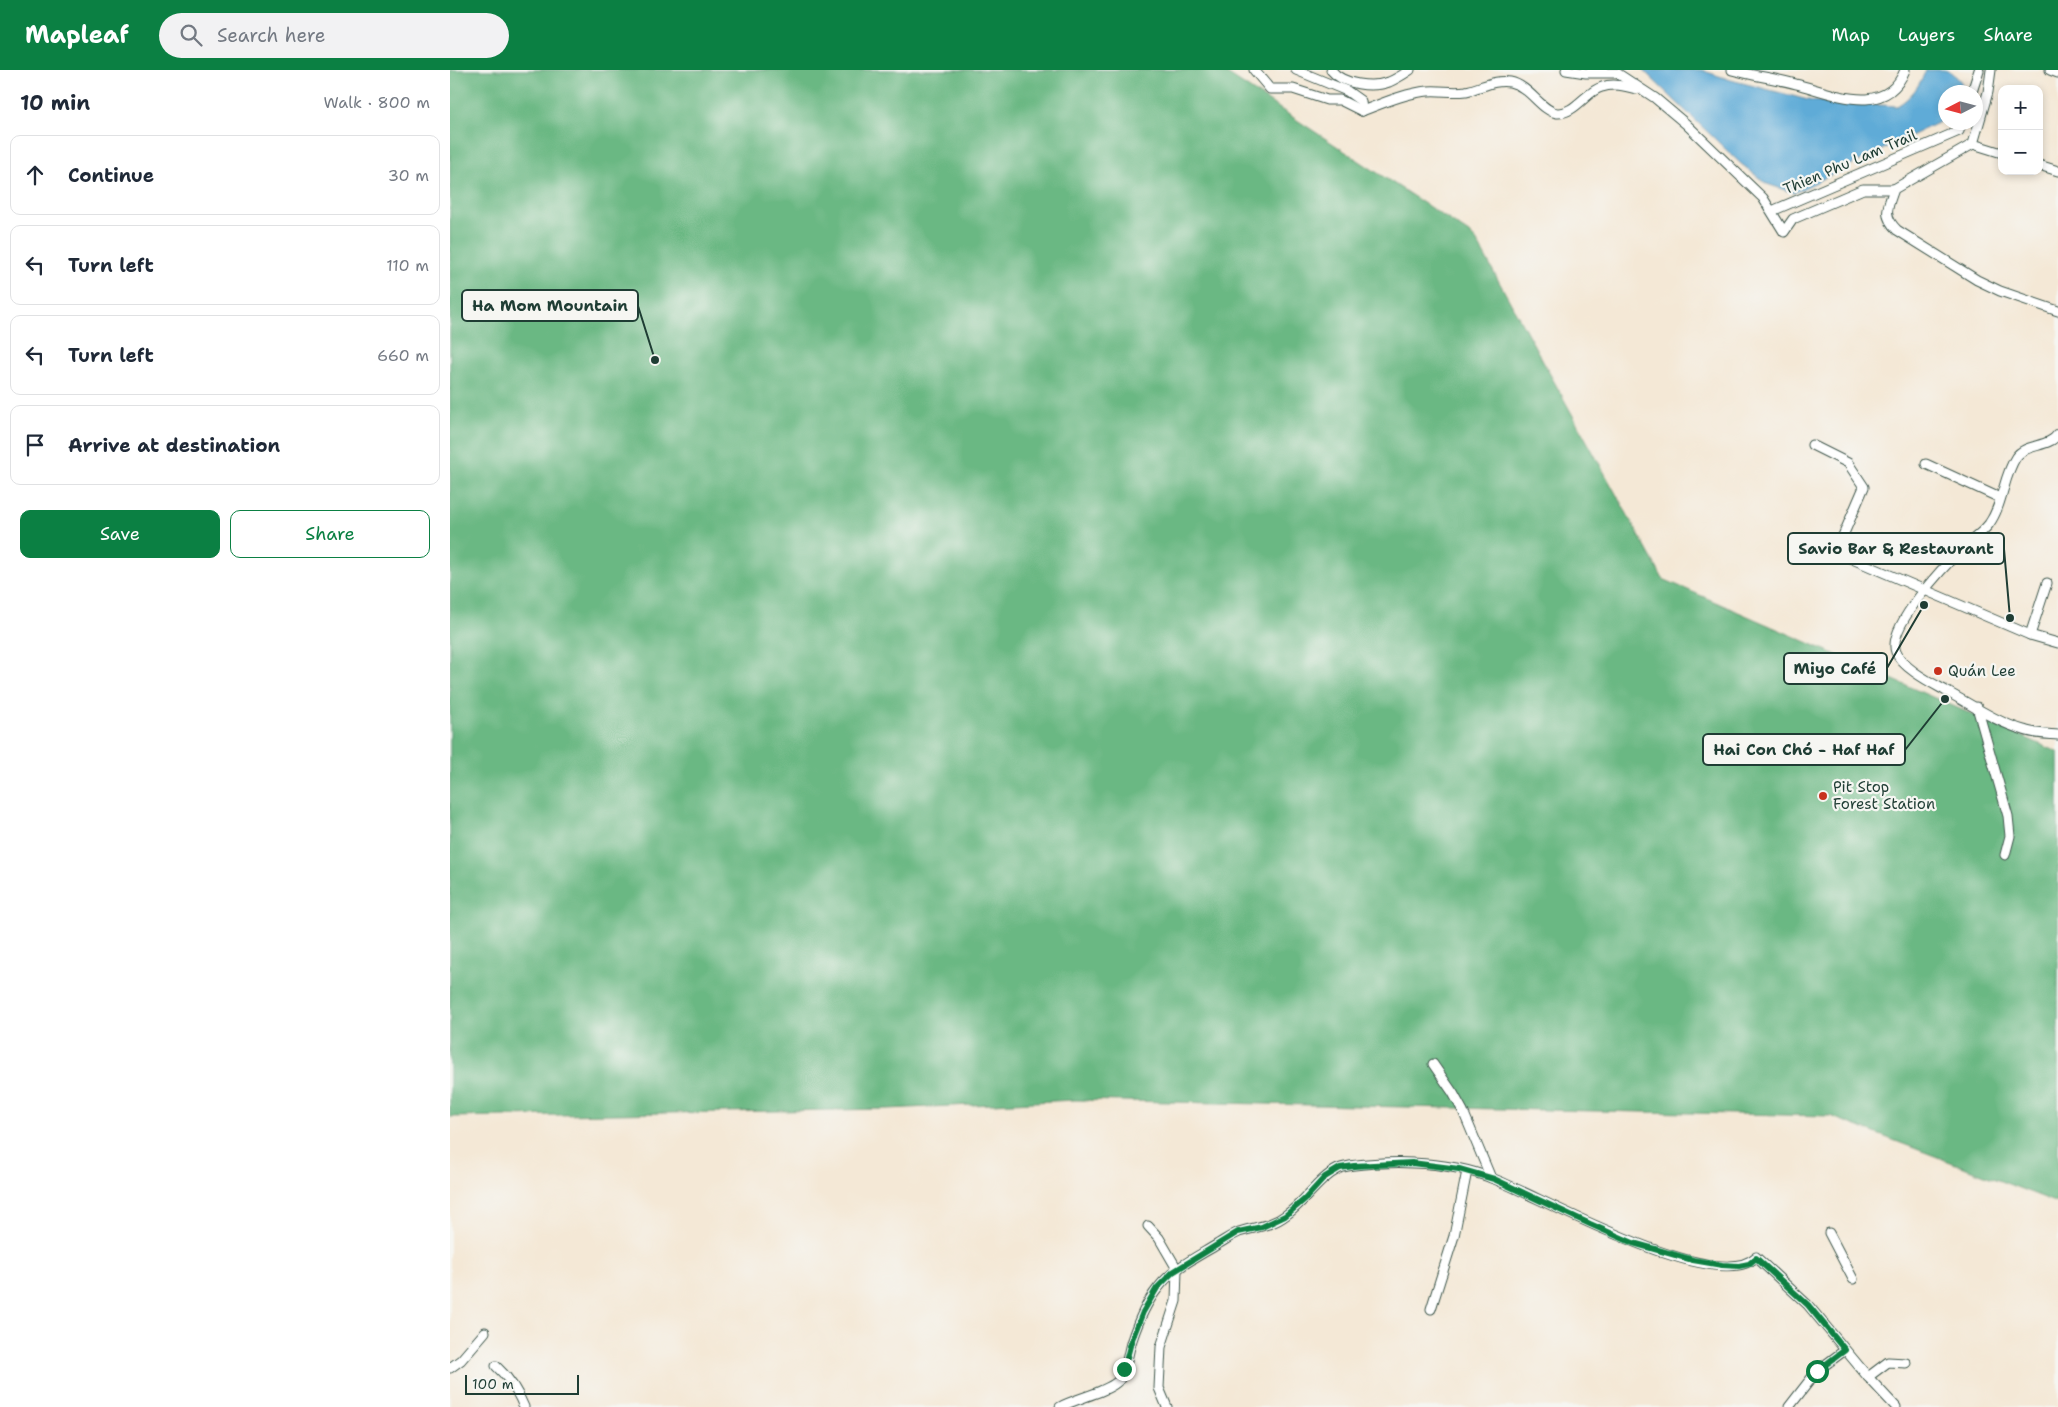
<!DOCTYPE html>
<meta charset="utf-8">
<style>
:root{--surface:#fff;--page:#f2f2f3;--text:#1f2937;--muted:#747a83;--line:#e0e1e3;--accent:#0b8043}
body{margin:0;font-family:"Shantell Sans",sans-serif;background:var(--page);color:var(--text)}
.controls{position:absolute;right:15px;top:15px;display:grid;overflow:hidden;border-radius:10px;box-shadow:0 2px 8px #0003}
.controls button{width:45px;height:45px;display:grid;place-items:center;padding:0;border:0;border-bottom:1px solid var(--line);background:var(--surface);color:var(--text);font:25px sans-serif}
.compass{position:absolute;left:1488px;top:15px;width:45px;height:45px;border-radius:50%;background:var(--surface);box-shadow:0 2px 8px #0003;rotate:264deg}
.scale{position:absolute;left:15px;bottom:12px;width:114px;box-sizing:border-box;padding-left:5px;border:2px solid #1f3d34;border-top:0;font-size:14px;line-height:18px;white-space:nowrap;color:#1f3d34;-webkit-text-stroke:4px #f6f6f2;paint-order:stroke}
.stop{position:absolute;width:15px;height:15px;margin:-11px;border:4px solid #0b8043;border-radius:50%;background:#fff}
.stop.end{background:#0b8043;border-color:#fff;box-shadow:0 1px 5px #0008}
.list{margin:0;padding:0;list-style:none}
h2{display:flex;justify-content:space-between;align-items:center;height:65px;margin:0;padding:0 20px;font-size:21px}
h2 small{font-size:16px;font-weight:400;color:var(--muted)}
.list li{display:grid;grid-template-columns:32px 1fr auto;gap:15px;align-items:center;box-sizing:border-box;height:80px;margin:0 10px 10px;padding:0 10px;border:1px solid var(--line);border-radius:10px}
.list b{display:block;font-size:19px;white-space:nowrap}
.list em{font-size:16px;font-style:normal;color:var(--muted)}
.actions{display:flex;gap:10px;padding:15px 20px}
.actions a{flex:1;padding:11px 0;border:1px solid var(--accent);border-radius:10px;text-align:center;font-size:18px;color:var(--accent)}
.actions .main{background:var(--accent);color:#fff}
.icon{flex:none;width:28px;height:28px;fill:none;stroke:currentColor;stroke-width:2;stroke-linecap:round;stroke-linejoin:round}
.map{position:relative;flex:none;width:1608px;height:1337px;overflow:hidden}
header{display:flex;align-items:center;gap:30px;box-sizing:border-box;height:70px;padding:0 25px;background:var(--accent);color:#fff}
header strong{font-size:24px}
nav{display:flex;gap:28px;margin-inline-start:auto;font-size:18px}
.search{width:350px;height:45px;background:var(--page);display:flex;align-items:center;gap:12px;box-sizing:border-box;padding:0 18px;border-radius:28px;color:var(--muted);font-size:19px}
main{display:flex}
aside{flex:1;background:var(--surface)}
.map>svg:first-child{display:block}
</style>
<header>
<strong>Mapleaf</strong>
<div class="search"><svg class="icon" aria-label="search" viewBox="0 0 24 24"><circle cx="10" cy="10" r="6"/><path d="M15 15l6 6"/></svg>Search here</div>
<nav><a>Map</a><a>Layers</a><a>Share</a></nav>
</header>
<main>
<aside>
<h2>10 min<small>Walk · 800 m</small></h2>
<ul class="list">
<li><svg class="icon" aria-label="ahead" viewBox="0 0 24 24"><path d="M12 20V5M6 11l6-6 6 6"/></svg><div><b>Continue</b></div><em>30 m</em></li>
<li><svg class="icon" aria-label="left" viewBox="0 0 24 24"><path d="M17 20v-9H6M10 6l-5 5 5 5"/></svg><div><b>Turn left</b></div><em>110 m</em></li>
<li><svg class="icon" aria-label="left" viewBox="0 0 24 24"><path d="M17 20v-9H6M10 6l-5 5 5 5"/></svg><div><b>Turn left</b></div><em>660 m</em></li>
<li><svg class="icon" aria-label="arrive" viewBox="0 0 24 24"><path d="M6 21V4h12l-3 4 3 4H6"/></svg><div><b>Arrive at destination</b></div></li>
</ul>
<div class="actions"><a class="main">Save</a><a>Share</a></div>
</aside>
<div class="map">
<svg width="1608" height="1337" viewBox="0 0 1608 1337">
<rect width="100%" height="100%" fill="#f6f6f2"/>
<filter id="ink" filterUnits="userSpaceOnUse"><feTurbulence type="fractalNoise" baseFrequency=".02" numOctaves="2"/><feDisplacementMap in="SourceGraphic" scale="10" xChannelSelector="R" yChannelSelector="G"/><feConvolveMatrix kernelMatrix="1 2 1 2 8 2 1 2 1" color-interpolation-filters="sRGB"/></filter>
<filter id="wash" filterUnits="userSpaceOnUse"><feTurbulence type="fractalNoise" baseFrequency=".0096" numOctaves="4" result="noise"/><feDisplacementMap in="SourceGraphic" scale="20" xChannelSelector="R" yChannelSelector="G"/><feGaussianBlur stdDeviation="1.12" result="paint"/><feColorMatrix in="noise" values="0 0 0 0 0 0 0 0 0 0 0 0 0 0 0 0 0 1.4 0 .05"/><feComposite in="paint" operator="in"/></filter>
<g filter="url(#wash)">
<rect width="100%" height="100%" fill="#f4e8d6"/>
<!-- forest -->
<polygon fill="#6ab883" stroke="#447a5c" points="0,0 771,0 1019,163 1026,170 1213,509 1608,682 1608,1133 1380,1046 625,1030 438,1039 0,1047"/>
<!-- water -->
<path fill="#5eabd7" stroke="#3e7486" d="M1193 0H1251L1281 10 1362 31 1447 36C1462 27 1469 16 1476 0 1481 0 1487 0 1493 0 1503 1 1515 13 1514 22H1496L1495 49 1344 123 1317 114 1290 93Z"/>
</g>
<g filter="url(#ink)">
<g fill="none" stroke-linecap="round" stroke-linejoin="round">
<defs>
<g id="minor">
<polyline points="804,0 820,19 843,19 877,30 890,30 912,41"/>
<polyline points="846,0 897,21 911,31 912,41"/>
<path d="M881 0C893 15 922 18 939 12 946 9 954 4 960 0"/>
<polyline points="1116,0 1136,3 1167,3 1205,28 1236,54 1313,128 1334,162 1343,149 1413,119 1444,119"/>
<path d="M1282 0C1303 6 1325 8 1346 14 1382 23 1436 49 1455 0"/>
<path d="M1541 0 1538 22 1523 74 1444 119C1438 137 1432 145 1447 160L1527 210 1550 221 1608 241"/>
<polyline points="1600,0 1608,3"/>
<polyline points="1522,22 1529,0"/>
<path d="M912 41C933 33 956 23 978 21 991 20 1003 23 1016 21 1031 18 1044 9 1060 12 1080 16 1091 41 1107 43 1125 44 1136 21 1152 17 1163 13 1175 16 1186 19"/>
<polyline points="1523,74 1552,83"/>
<polyline points="1589,95 1608,101"/>
<polyline points="1322,141 1509,61 1512,52"/>
<path d="M1608 364C1599 378 1576 373 1566 387 1553 407 1553 435 1539 454 1532 463 1522 470 1514 477 1496 494 1436 557 1446 582 1452 598 1482 613 1496 621 1520 634 1548 653 1574 660 1585 664 1597 664 1608 665"/>
<polyline points="1362,375 1398,393 1414,417 1386,482 1580,565 1608,573"/>
<polyline points="1476,394 1550,428"/>
<polyline points="1580,565 1597,513"/>
<polyline points="1527,637 1558,746 1560,766 1555,785"/>
<polyline points="983,994 1003,1023 1013,1041 1041,1108"/>
<polyline points="698,1156 709,1168 727,1199 726,1231 711,1277 709,1318 717,1337"/>
<polyline points="1379,1163 1403,1209"/>
<polyline points="981,1239 1004,1166 1017,1101"/>
<path d="M46 1296C58 1307 68 1322 74 1337"/>
<polyline points="0,1298 11,1290 35,1262"/>
<polyline points="1418,1307 1438,1292 1456,1293"/>
<path d="M610 1337C627 1328 654 1323 667 1312 676 1306 678 1281 682 1270 688 1252 696 1233 708 1218 723 1198 747 1187 768 1174 775 1170 782 1165 789 1162 805 1157 822 1156 836 1145 855 1132 868 1109 888 1099 901 1093 947 1092 963 1093 989 1094 1019 1099 1044 1109 1091 1127 1266 1226 1306 1187L1358 1235 1418 1307 1446 1337"/>
<polyline points="1339,1337 1367,1301 1395,1280"/>
</g>
</defs>
<!-- minor casing -->
<use href="#minor" stroke="#3f574c" stroke-width="11"/>
<!-- minor -->
<use href="#minor" stroke="#fff" stroke-width="9"/>
</g>
</g>
<g fill="none" stroke-linecap="round" stroke-linejoin="round" filter="url(#ink)">
<!-- route -->
<polyline stroke="#0b8043" stroke-width="6" points="674,1299 681,1272 693,1242 707,1218 723,1202 788,1162 812,1157 835,1146 855,1129 875,1107 890,1098 904,1096 962,1093 1009,1099 1044,1109 1140,1154 1183,1173 1201,1178 1243,1190 1272,1195 1289,1196 1299,1194 1306,1188 1358,1235 1395,1280 1367,1301"/>
</g>
<!-- markers -->
<g fill="#c8321e" stroke="#f6f6f2" stroke-width="2">
<circle cx="1488" cy="601" r="5"/>
<circle cx="1373" cy="726" r="5"/>
</g>
<g text-anchor="middle" dominant-baseline="central" stroke-width="4.5" stroke-linejoin="round" paint-order="stroke">
<!-- street labels -->
<g font-size="15" fill="#1f3d34" stroke="#f6f6f2">
<text transform="translate(1400 92) rotate(-23)">Thien Phu Lam Trail</text>
</g>
<!-- poi labels -->
<g font-size="15" fill="#1f3d34" stroke="#f6f6f2" text-anchor="start">
<text x="1498" y="601">Quán Lee</text>
<text x="1383" y="717">Pit Stop<tspan x="1383" dy="17">Forest Station</tspan></text>
</g>
</g>
<!-- callouts -->
<path fill="none" stroke="#1f3d34" stroke-width="2" d="M205 290L188 236M1560 548L1554 479M1474 535L1437 598M1495 629L1455 680"/>
<g fill="#1f3d34" stroke="#f6f6f2" stroke-width="2">
<circle cx="205" cy="290" r="5"/>
<circle cx="1560" cy="548" r="5"/>
<circle cx="1474" cy="535" r="5"/>
<circle cx="1495" cy="629" r="5"/>
</g>
<g fill="#f6f6f2" stroke="#1f3d34" stroke-width="2">
<rect x="12" y="220" width="176" height="31" rx="5"/>
<rect x="1338" y="463" width="216" height="31" rx="5"/>
<rect x="1334" y="583" width="103" height="31" rx="5"/>
<rect x="1253" y="664" width="202" height="31" rx="5"/>
</g>
<g font-size="16" text-anchor="middle" font-weight="bold" fill="#1f3d34">
<text x="100" y="241">Ha Mom Mountain</text>
<text x="1446" y="484">Savio Bar &amp; Restaurant</text>
<text x="1385" y="604">Miyo Café</text>
<text x="1354" y="685">Hai Con Chó - Haf Haf</text>
</g>
</svg>
<div class="controls">
<button>+</button>
<button>−</button>
</div>
<svg class="compass" viewBox="-18 -18 36 36"><path d="M0-13l5 13h-10z" fill="#e53935"/><path d="M0 13l5-13h-10z" fill="#747a83"/></svg>
<div class="scale">100 m</div>
<div class="stop" style="left:1367px;top:1301px"></div>
<div class="stop end" style="left:674px;top:1299px"></div>
</div>
</main>
